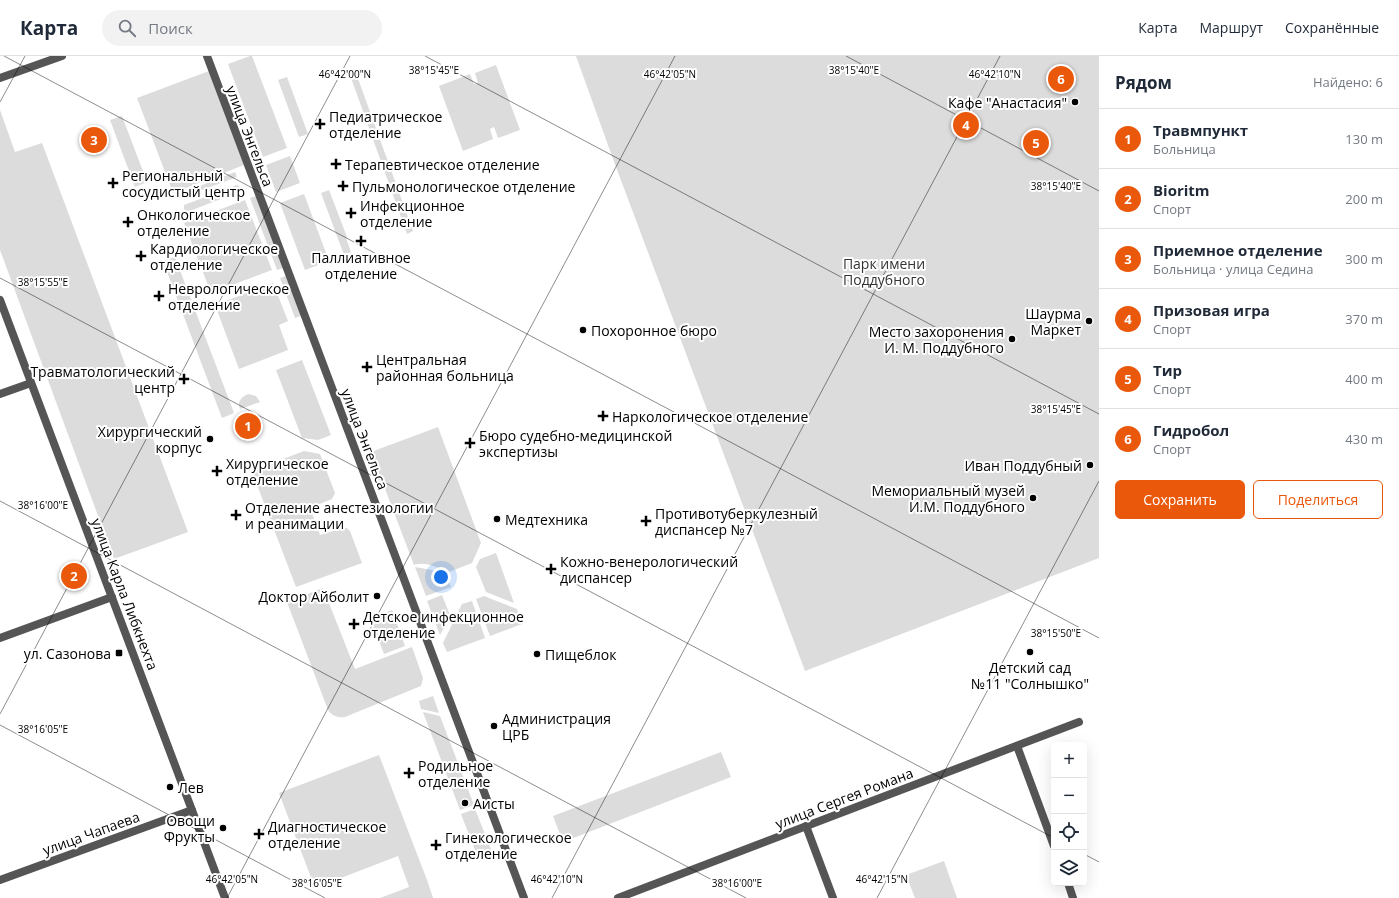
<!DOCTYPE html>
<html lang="ru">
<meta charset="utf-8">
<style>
:root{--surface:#fff;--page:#f2f2f3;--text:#1f2937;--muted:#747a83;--line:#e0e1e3;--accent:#ea580c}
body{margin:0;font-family:"Open Sans",sans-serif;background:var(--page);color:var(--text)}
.controls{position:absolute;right:12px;bottom:12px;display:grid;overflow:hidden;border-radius:6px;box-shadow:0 4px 16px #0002}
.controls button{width:36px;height:36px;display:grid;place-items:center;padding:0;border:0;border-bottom:1px solid var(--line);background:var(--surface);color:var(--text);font:20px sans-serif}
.you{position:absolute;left:441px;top:521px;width:14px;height:14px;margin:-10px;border:3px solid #fff;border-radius:50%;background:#1a73e8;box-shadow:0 0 0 6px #1a73e833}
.badge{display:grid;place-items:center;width:26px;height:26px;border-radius:50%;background:var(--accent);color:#fff;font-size:13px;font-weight:700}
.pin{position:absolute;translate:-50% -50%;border:2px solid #fff;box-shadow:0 1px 4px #0006}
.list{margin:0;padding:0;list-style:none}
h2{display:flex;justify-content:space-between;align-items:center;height:52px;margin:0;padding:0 16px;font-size:17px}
h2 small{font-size:13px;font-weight:400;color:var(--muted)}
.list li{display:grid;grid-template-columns:26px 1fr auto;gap:12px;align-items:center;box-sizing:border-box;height:60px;padding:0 16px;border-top:1px solid var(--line)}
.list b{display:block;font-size:15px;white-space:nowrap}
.list p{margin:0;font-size:13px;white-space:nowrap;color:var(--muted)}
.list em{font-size:13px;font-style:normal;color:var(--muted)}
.actions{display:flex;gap:8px;padding:12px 16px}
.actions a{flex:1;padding:9px 0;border:1px solid var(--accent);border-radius:6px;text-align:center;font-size:14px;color:var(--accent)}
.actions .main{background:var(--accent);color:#fff}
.icon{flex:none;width:22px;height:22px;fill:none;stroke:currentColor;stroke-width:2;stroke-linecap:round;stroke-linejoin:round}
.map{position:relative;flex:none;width:1099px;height:842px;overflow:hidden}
header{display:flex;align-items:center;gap:24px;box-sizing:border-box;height:56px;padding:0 20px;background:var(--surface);border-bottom:1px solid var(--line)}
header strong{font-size:19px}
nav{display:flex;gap:22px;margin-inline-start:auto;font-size:14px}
.search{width:280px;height:36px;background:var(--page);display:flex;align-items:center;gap:10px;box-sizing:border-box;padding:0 14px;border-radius:22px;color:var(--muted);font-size:15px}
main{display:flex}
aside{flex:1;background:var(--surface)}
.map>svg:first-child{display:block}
</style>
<header>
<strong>Карта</strong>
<div class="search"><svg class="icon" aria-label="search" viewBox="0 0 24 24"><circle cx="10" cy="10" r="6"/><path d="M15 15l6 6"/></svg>Поиск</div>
<nav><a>Карта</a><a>Маршрут</a><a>Сохранённые</a></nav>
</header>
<main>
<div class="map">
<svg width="1099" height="842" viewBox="0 0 1099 842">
<rect width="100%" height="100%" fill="#fff"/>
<!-- green -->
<g fill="#dcdcdc">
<polygon points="250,0 252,0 287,92 263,101 228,8"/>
<polygon points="576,0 1099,0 1099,502 805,615 613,103"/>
<polygon points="496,9 520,74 498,82 494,71 490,73 493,83 463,95 439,30 470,18 474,28 478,27 475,17"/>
<polygon points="209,15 244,109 173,137 137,42"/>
<polygon points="356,17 413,175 407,178 350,19"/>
<polygon points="287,21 308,78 299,81 278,24"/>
<polygon points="0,54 15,96 42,87 188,476 114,503 0,194"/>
<polygon points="122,60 147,126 135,131 110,64"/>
<polygon points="290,100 300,127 276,136 266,109"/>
<polygon points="235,116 237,121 178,143 177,139"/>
<polygon points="237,129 240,131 239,136 187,156 184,153 184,149"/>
<polygon points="329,134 347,181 346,182 351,196 344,199 321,137"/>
<polygon points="304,138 329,205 305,214 280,147"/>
<polygon points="256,140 283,212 277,214 250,142"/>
<polygon points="245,144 272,214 211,237 184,167"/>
<polygon points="175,201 234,357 222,362 163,205"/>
<polygon points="286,220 301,260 295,262 280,222"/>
<polygon points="273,227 288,265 279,269 288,294 239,313 215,249"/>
<polygon points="302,304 331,379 318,384 302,382 276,314"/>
<path d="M248 338 256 340 260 346 240 353C237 346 241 341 248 338Z"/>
<path d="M438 371 481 487 472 507 449 516C438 512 425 505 414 509L371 396Z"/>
<polygon points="304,395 320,398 335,437 332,443 310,452 320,479 343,472 347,472 350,475 362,507 296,531 254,421 255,416 260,412"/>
<polygon points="496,497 514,547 486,536 476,511 480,503"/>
<polygon points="415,511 432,514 447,521 451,531 426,540"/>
<path d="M323 532 355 613 412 591 423 622 421 630 345 661C338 662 332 660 328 654L287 546Z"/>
<polygon points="442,539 450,559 440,579 427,545"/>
<polygon points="484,540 517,553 522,568 490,580 476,543"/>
<polygon points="472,545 485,582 447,596 443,587 462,548"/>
<polygon points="392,554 405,590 384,598 370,562"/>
<polygon points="433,640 439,657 421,653 419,645"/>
<polygon points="423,656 440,660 474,749 460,754"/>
<polygon points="721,696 731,721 563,786 553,760"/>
<polygon points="379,699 427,824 433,842 380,842 409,831 398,800 315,832 279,737"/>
<polygon points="475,753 492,796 478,802 461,758"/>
<polygon points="944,805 957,842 915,842 906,819"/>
</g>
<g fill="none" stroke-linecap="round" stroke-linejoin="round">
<!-- minor -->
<g stroke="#555" stroke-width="8">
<polyline points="207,0 524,842"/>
<polyline points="0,338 31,327"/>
<polyline points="0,582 112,541"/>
<polyline points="1017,690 1054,790"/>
<polyline points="806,770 833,842"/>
<polyline points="0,824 192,754"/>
<polyline points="1068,827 1073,842"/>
<polyline points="618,842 1079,666"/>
</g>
<!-- tertiary -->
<g stroke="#555" stroke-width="8">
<polyline points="0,22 62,0"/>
<polyline points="0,244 225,842"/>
</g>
</g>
<!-- ticks -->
<path fill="none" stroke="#000" stroke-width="1" stroke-opacity="0.45" d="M4 0 1099 582M425 0 1099 358M846 0 1099 135M0 46 25 0M0 222 1054 782M0 445 746 842M0 658 350 0M0 669 325 842M1084 798 1099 806M227 842 675 0M552 842 1000 0M877 842 1099 425"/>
<!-- markers -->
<g fill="#000" stroke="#fff" stroke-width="1.5">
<circle cx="1075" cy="46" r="4"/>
<path d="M318 62h4v4h4v4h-4v4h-4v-4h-4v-4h4z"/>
<path d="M334 102h4v4h4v4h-4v4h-4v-4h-4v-4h4z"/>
<path d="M111 121h4v4h4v4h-4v4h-4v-4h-4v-4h4z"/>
<path d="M341 124h4v4h4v4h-4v4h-4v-4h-4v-4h4z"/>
<path d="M349 151h4v4h4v4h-4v4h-4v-4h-4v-4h4z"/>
<path d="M126 160h4v4h4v4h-4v4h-4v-4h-4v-4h4z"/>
<path d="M359 179h4v4h4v4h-4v4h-4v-4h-4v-4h4z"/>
<path d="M139 194h4v4h4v4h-4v4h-4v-4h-4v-4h4z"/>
<path d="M157 234h4v4h4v4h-4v4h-4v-4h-4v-4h4z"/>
<circle cx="1089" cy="265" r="4"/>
<circle cx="583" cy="274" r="4"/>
<circle cx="1012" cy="283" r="4"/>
<path d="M365 305h4v4h4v4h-4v4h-4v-4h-4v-4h4z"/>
<path d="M182 317h4v4h4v4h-4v4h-4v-4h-4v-4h4z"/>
<path d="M601 354h4v4h4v4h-4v4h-4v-4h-4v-4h4z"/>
<circle cx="210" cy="383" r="4"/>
<path d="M468 381h4v4h4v4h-4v4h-4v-4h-4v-4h4z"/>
<circle cx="1090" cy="409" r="4"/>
<path d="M215 409h4v4h4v4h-4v4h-4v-4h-4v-4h4z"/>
<circle cx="1033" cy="442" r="4"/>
<path d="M234 453h4v4h4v4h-4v4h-4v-4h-4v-4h4z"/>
<circle cx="497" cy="463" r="4"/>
<path d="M644 459h4v4h4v4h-4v4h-4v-4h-4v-4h4z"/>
<path d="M549 507h4v4h4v4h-4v4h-4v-4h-4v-4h4z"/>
<circle cx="377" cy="540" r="4"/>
<path d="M352 562h4v4h4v4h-4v4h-4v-4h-4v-4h4z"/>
<circle cx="1030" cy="596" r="4"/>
<rect x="115" y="593" width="8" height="8" rx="2"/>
<circle cx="537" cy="598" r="4"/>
<circle cx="494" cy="670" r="4"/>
<path d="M407 711h4v4h4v4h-4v4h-4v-4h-4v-4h4z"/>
<circle cx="170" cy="731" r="4"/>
<circle cx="465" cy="747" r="4"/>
<circle cx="223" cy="772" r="4"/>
<path d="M257 772h4v4h4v4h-4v4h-4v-4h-4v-4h4z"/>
<path d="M434 783h4v4h4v4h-4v4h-4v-4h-4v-4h4z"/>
</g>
<g text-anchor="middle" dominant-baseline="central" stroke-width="4" stroke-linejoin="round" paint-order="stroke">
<!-- poi labels -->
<g font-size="14" fill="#000" stroke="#fff" text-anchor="start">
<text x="1067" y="46" text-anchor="end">Кафе "Анастасия"</text>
<text x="329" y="60">Педиатрическое<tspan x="329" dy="16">отделение</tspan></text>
<text x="345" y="108">Терапевтическое отделение</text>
<text x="122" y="119">Региональный<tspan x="122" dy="16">сосудистый центр</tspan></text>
<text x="352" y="130">Пульмонологическое отделение</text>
<text x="360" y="149">Инфекционное<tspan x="360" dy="16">отделение</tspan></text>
<text x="137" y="158">Онкологическое<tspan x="137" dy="16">отделение</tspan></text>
<text x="150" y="192">Кардиологическое<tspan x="150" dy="16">отделение</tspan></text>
<text x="361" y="201" text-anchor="middle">Паллиативное<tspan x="361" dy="16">отделение</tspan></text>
<text x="168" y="232">Неврологическое<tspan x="168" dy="16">отделение</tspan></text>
<text x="1081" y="257" text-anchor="end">Шаурма<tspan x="1081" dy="16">Маркет</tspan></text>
<text x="591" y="274">Похоронное бюро</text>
<text x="1004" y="275" text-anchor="end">Место захоронения<tspan x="1004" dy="16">И. М. Поддубного</tspan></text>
<text x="376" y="303">Центральная<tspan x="376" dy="16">районная больница</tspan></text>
<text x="175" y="315" text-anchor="end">Травматологический<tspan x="175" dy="16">центр</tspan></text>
<text x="612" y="360">Наркологическое отделение</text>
<text x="202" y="375" text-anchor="end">Хирургический<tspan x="202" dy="16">корпус</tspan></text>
<text x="479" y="379">Бюро судебно-медицинской<tspan x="479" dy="16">экспертизы</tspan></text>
<text x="226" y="407">Хирургическое<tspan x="226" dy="16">отделение</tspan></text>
<text x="1082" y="409" text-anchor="end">Иван Поддубный</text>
<text x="1025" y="434" text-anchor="end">Мемориальный музей<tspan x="1025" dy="16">И.М. Поддубного</tspan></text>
<text x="245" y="451">Отделение анестезиологии<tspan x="245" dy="16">и реанимации</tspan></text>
<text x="655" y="457">Противотуберкулезный<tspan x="655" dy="16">диспансер №7</tspan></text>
<text x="505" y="463">Медтехника</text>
<text x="560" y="505">Кожно-венерологический<tspan x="560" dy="16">диспансер</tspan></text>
<text x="369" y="540" text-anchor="end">Доктор Айболит</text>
<text x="363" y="560">Детское инфекционное<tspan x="363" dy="16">отделение</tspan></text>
<text x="111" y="597" text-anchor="end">ул. Сазонова</text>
<text x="545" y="598">Пищеблок</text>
<text x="1030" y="611" text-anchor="middle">Детский сад<tspan x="1030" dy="16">№11 "Солнышко"</tspan></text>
<text x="502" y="662">Администрация<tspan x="502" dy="16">ЦРБ</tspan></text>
<text x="418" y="709">Родильное<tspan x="418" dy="16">отделение</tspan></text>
<text x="178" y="731">Лев</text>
<text x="473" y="747">Аисты</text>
<text x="215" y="764" text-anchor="end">Овощи<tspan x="215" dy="16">Фрукты</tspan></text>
<text x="268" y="770">Диагностическое<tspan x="268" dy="16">отделение</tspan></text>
<text x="445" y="781">Гинекологическое<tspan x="445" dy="16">отделение</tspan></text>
</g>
<!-- street labels -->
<g font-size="14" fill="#000" stroke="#fff">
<text transform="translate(250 80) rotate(69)">улица Энгельса</text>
<text transform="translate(365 383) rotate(69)">улица Энгельса</text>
<text transform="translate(125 538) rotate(69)">улица Карла Либкнехта</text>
<text transform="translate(844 742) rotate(-21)">улица Сергея Романа</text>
<text transform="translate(91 777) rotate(-20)">улица Чапаева</text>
</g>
<!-- park labels -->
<g font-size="14" fill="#333" stroke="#fff">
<text x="884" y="207">Парк имени<tspan x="884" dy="16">Поддубного</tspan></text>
</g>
</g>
<g font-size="10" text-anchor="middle" fill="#000" stroke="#fff" stroke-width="4" stroke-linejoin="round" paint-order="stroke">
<text x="434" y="18">38°15'45"E</text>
<text x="854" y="18">38°15'40"E</text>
<text x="345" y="22">46°42'00"N</text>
<text x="670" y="22">46°42'05"N</text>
<text x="995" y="22">46°42'10"N</text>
<text x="1056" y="134">38°15'40"E</text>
<text x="43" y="230">38°15'55"E</text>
<text x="1056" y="357">38°15'45"E</text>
<text x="43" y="453">38°16'00"E</text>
<text x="1056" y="581">38°15'50"E</text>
<text x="43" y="677">38°16'05"E</text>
<text x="232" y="827">46°42'05"N</text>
<text x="557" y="827">46°42'10"N</text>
<text x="882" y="827">46°42'15"N</text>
<text x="317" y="831">38°16'05"E</text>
<text x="737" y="831">38°16'00"E</text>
</g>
</svg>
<div class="controls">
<button>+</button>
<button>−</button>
<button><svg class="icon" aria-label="locate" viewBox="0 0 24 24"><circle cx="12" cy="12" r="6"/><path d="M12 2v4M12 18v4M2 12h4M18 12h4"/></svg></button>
<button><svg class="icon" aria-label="layers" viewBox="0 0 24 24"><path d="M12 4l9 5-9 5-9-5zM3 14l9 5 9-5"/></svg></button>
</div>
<div class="you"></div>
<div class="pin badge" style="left:248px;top:370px">1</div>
<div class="pin badge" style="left:74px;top:520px">2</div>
<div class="pin badge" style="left:94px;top:84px">3</div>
<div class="pin badge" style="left:966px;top:69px">4</div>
<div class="pin badge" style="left:1036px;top:87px">5</div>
<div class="pin badge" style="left:1061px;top:23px">6</div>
</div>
<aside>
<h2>Рядом<small>Найдено: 6</small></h2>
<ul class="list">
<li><span class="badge">1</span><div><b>Травмпункт</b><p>Больница</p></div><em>130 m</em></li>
<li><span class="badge">2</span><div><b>Bioritm</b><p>Спорт</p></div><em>200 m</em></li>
<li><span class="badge">3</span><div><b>Приемное отделение</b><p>Больница · улица Седина</p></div><em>300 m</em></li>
<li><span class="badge">4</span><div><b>Призовая игра</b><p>Спорт</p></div><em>370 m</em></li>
<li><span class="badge">5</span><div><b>Тир</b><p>Спорт</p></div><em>400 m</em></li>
<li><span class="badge">6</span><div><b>Гидробол</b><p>Спорт</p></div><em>430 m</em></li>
</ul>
<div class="actions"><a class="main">Сохранить</a><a>Поделиться</a></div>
</aside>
</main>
